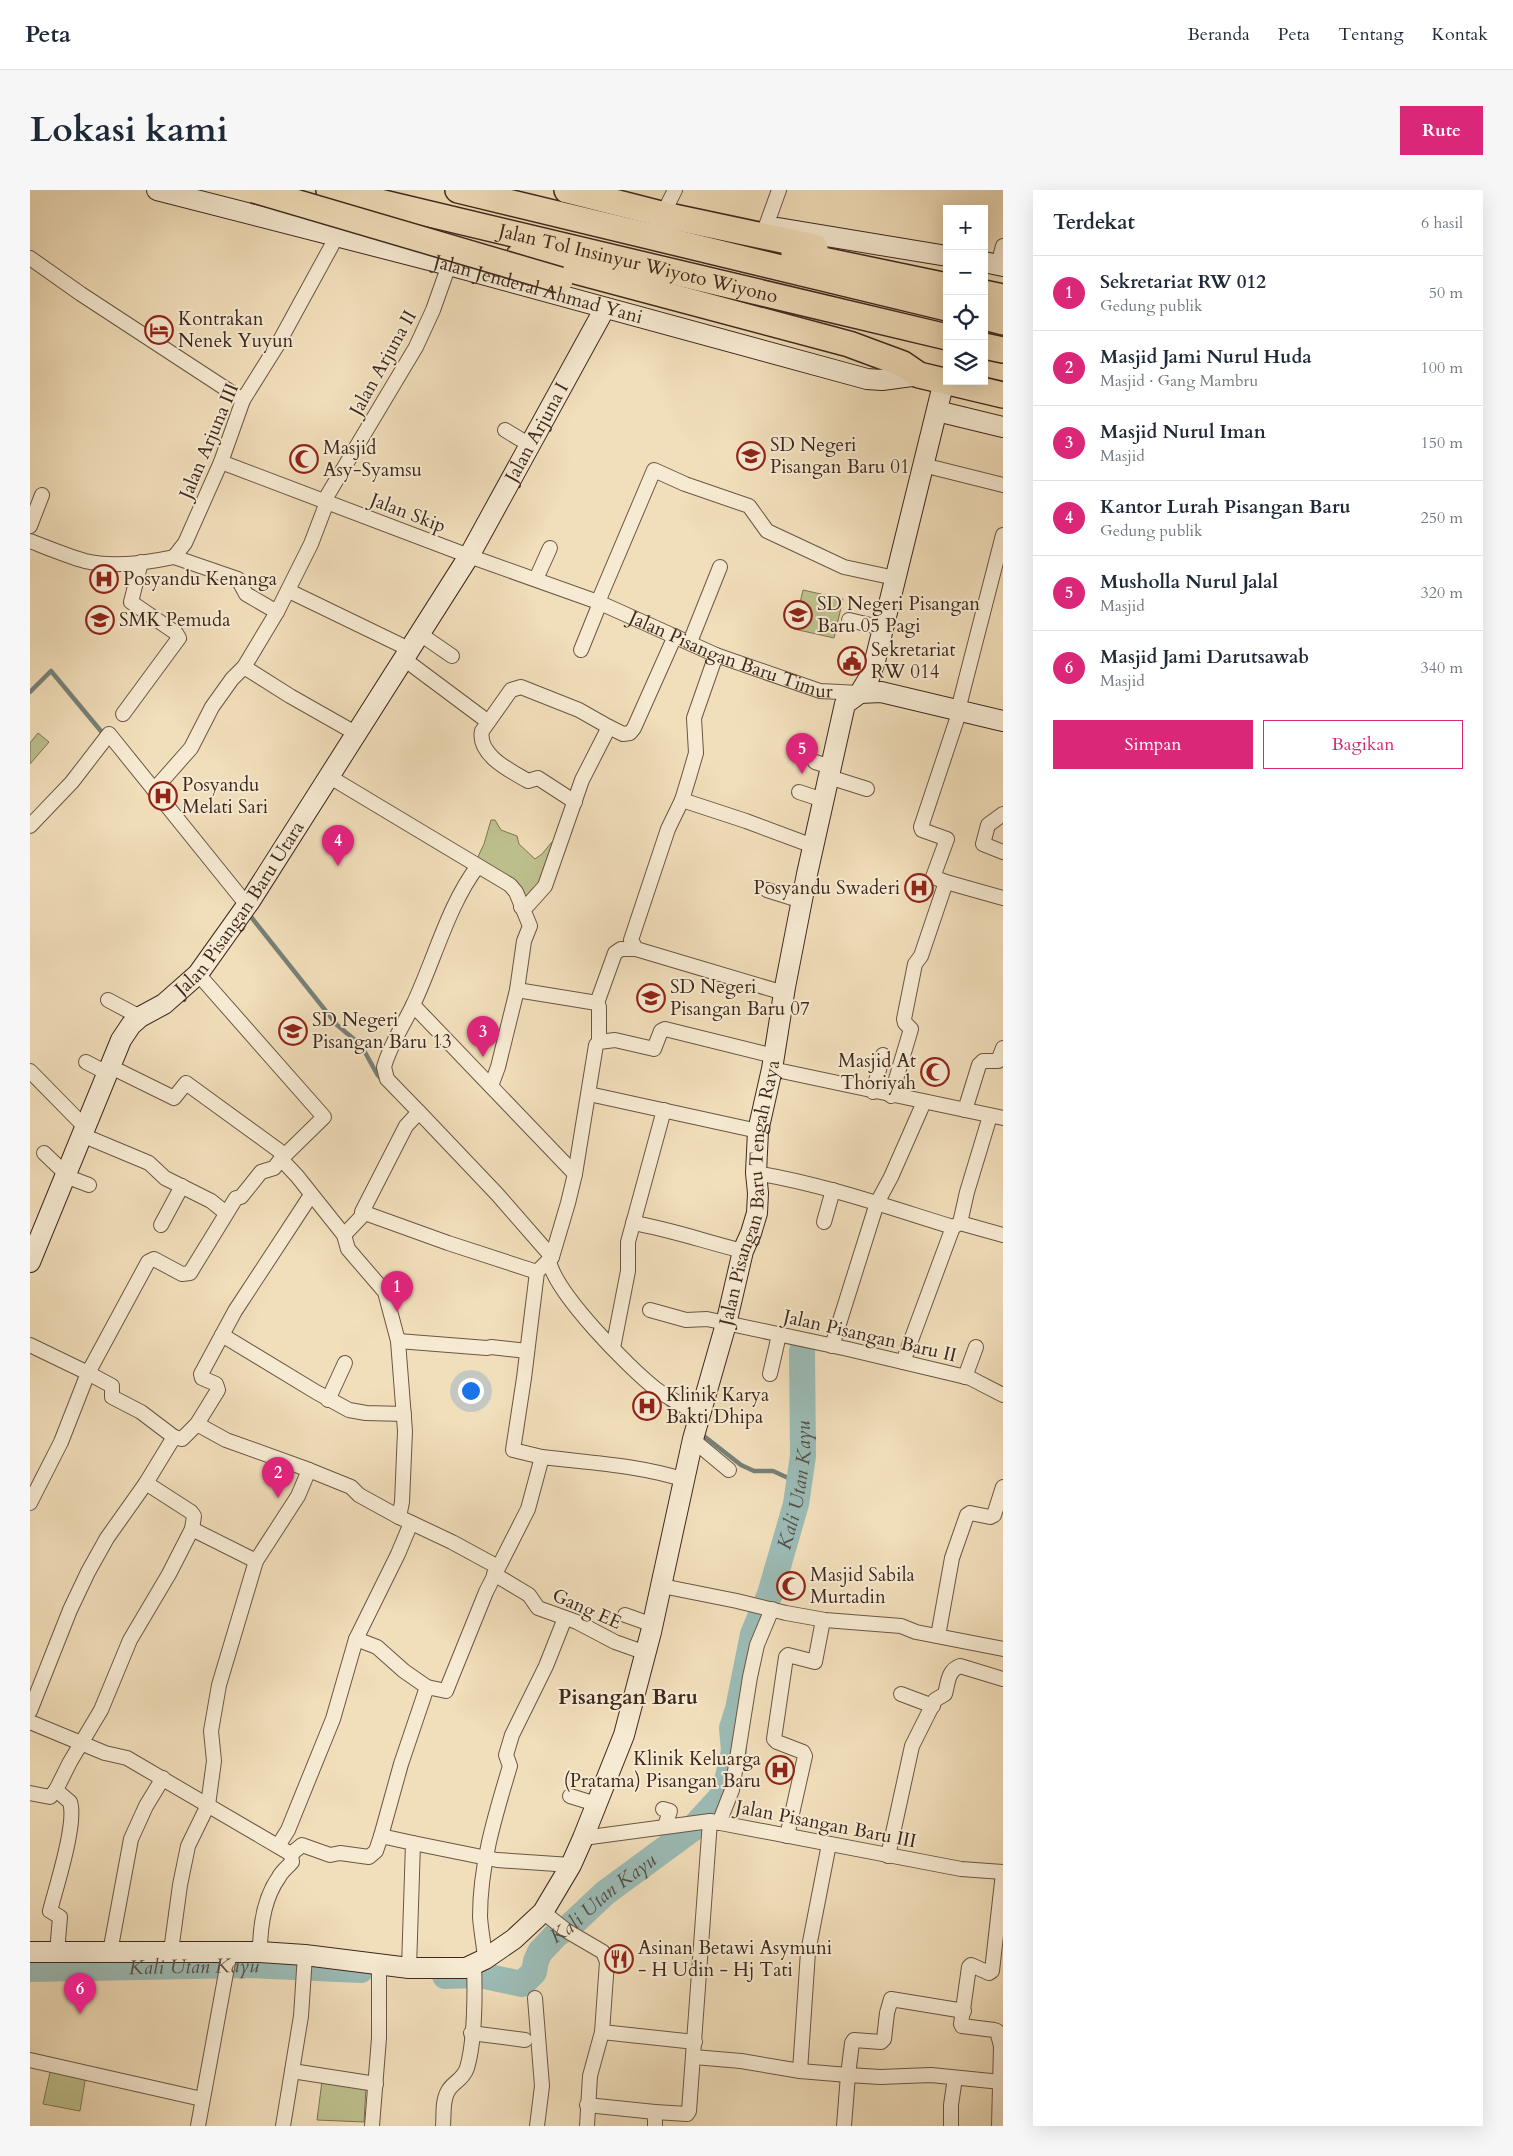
<!DOCTYPE html>
<html lang="id">
<meta charset="utf-8">
<style>
:root{--surface:#fff;--page:#f6f6f7;--text:#1f2937;--muted:#747a83;--line:#e0e1e3;--accent:#db2777}
body{margin:0;font-family:Cardo,serif;background:var(--page);color:var(--text)}
.controls{position:absolute;right:15px;top:15px;display:grid;overflow:hidden;border-radius:0px;box-shadow:0 5px 20px #0002}
.controls button{width:45px;height:45px;display:grid;place-items:center;padding:0;border:0;border-bottom:1px solid var(--line);background:var(--surface);color:var(--text);font:25px sans-serif}
.you{position:absolute;left:440px;top:1200px;width:18px;height:18px;margin:-12px;border:4px solid #fff;border-radius:50%;background:#1a73e8;box-shadow:0 0 0 8px #1a73e833}
.badge{display:grid;place-items:center;width:32px;height:32px;border-radius:50%;background:var(--accent);color:#fff;font-size:16px;font-weight:700}
.pin{position:absolute;translate:-50% -41px;filter:drop-shadow(0 1px 2px #0008)}
.pin::after{content:'';position:absolute;top:26px;width:18px;height:15px;background:inherit;clip-path:polygon(0 0,100% 0,50% 100%)}
.list{margin:0;padding:0;list-style:none}
h2{display:flex;justify-content:space-between;align-items:center;height:65px;margin:0;padding:0 20px;font-size:21px}
h2 small{font-size:16px;font-weight:400;color:var(--muted)}
.list li{display:grid;grid-template-columns:32px 1fr auto;gap:15px;align-items:center;box-sizing:border-box;height:75px;padding:0 20px;border-top:1px solid var(--line)}
.list b{display:block;font-size:19px;white-space:nowrap}
.list p{margin:0;font-size:16px;white-space:nowrap;color:var(--muted)}
.list em{font-size:16px;font-style:normal;color:var(--muted)}
.actions{display:flex;gap:10px;padding:15px 20px}
.actions a{flex:1;padding:11px 0;border:1px solid var(--accent);border-radius:0px;text-align:center;font-size:18px;color:var(--accent)}
.actions .main{background:var(--accent);color:#fff}
.icon{flex:none;width:28px;height:28px;fill:none;stroke:currentColor;stroke-width:2;stroke-linecap:round;stroke-linejoin:round}
.map{position:relative;flex:none;width:973px;height:1936px;overflow:hidden;border-radius:0px}
header{display:flex;align-items:center;gap:30px;box-sizing:border-box;height:70px;padding:0 25px;background:var(--surface);border-bottom:1px solid var(--line)}
header strong{font-size:24px}
nav{display:flex;gap:28px;margin-inline-start:auto;font-size:18px}
.intro{display:flex;align-items:center;justify-content:space-between;box-sizing:border-box;height:120px;padding:0 30px}
h1{margin:0;font-size:35px}
.button{padding:12px 22px;border-radius:0px;background:var(--accent);color:#fff;font-size:18px;font-weight:700}
main{display:flex;gap:30px;padding:0 30px}
aside{flex:1;background:var(--surface);border-radius:0px;box-shadow:0 5px 20px #0002}
.map>svg:first-child{display:block}
</style>
<header>
<strong>Peta</strong>
<nav><a>Beranda</a><a>Peta</a><a>Tentang</a><a>Kontak</a></nav>
</header>
<div class="intro"><h1>Lokasi kami</h1><a class="button">Rute</a></div>
<main>
<div class="map">
<svg width="973" height="1936" viewBox="0 0 973 1936">
<rect width="100%" height="100%" fill="#f1deba"/>
<filter id="stains"><feTurbulence type="fractalNoise" baseFrequency=".004" numOctaves="4"/><feColorMatrix values="0 0 0 0 .2 0 0 0 0 .09 0 0 0 0 .02 0 0 0 .5 -.17"/></filter>
<radialGradient id="worn" r=".72"><stop offset=".6" stop-color="#630" stop-opacity="0"/><stop offset="1" stop-color="#630" stop-opacity=".3"/></radialGradient>
<!-- green -->
<g fill="#bdc08d" stroke="#7e7455">
<polygon points="773,400 813,409 804,448 764,439"/>
<polygon points="8,543 19,552 0,574 0,553"/>
<polygon points="461,630 465,630 471,640 487,646 489,654 505,669 512,664 522,652 529,660 512,698 504,697 496,708 445,673 454,654"/>
<polygon points="21,1878 56,1885 50,1921 13,1914"/>
<polygon points="292,1891 336,1897 334,1932 287,1930"/>
</g>
<g fill="none" stroke-linecap="round" stroke-linejoin="round">
<!-- stream -->
<g stroke="#768078" stroke-width="4.5">
<polyline points="0,502 21,481 75,546"/>
<polyline points="218,723 307,835 331,855 347,884 352,890"/>
<polyline points="637,1213 660,1235"/>
<polyline points="670,1243 711,1275 724,1281 743,1281 769,1293"/>
</g>
<!-- river -->
<g stroke="#9bbbb5" stroke-width="26">
<path id="s1" d="M0 1779 219 1775 331 1780"/>
<path id="s2" d="M415 1786 450 1785 492 1794 504 1782 506 1771 510 1762 526 1745 541 1735 575 1703 662 1639 694 1604 704 1561 702 1538 708 1519 723 1444 740 1404 766 1314 773 1266 772 1161"/>
</g>
<defs>
<g id="street">
<polyline points="637,16 645,0"/>
<polyline points="736,36 749,0"/>
<polyline points="0,68 51,104 213,210"/>
<polyline points="968,75 973,56"/>
<polyline points="475,240 500,255"/>
<path id="s3" d="M191 272 439 366 568 412 686 465 790 501 830 503"/>
<polyline points="893,275 973,295"/>
<polyline points="294,311 386,157 403,120 419,75"/>
<polyline points="0,336 12,305"/>
<path d="M0 351C18 358 37 366 55 371 83 378 116 373 144 367"/>
<polyline points="144,367 155,353 191,272 213,210 248,154 307,46"/>
<polyline points="144,367 208,389 216,404 247,422"/>
<polyline points="506,389 520,358"/>
<polyline points="259,401 381,460"/>
<polyline points="568,412 624,280 655,294 719,316 737,341 814,377 865,388"/>
<polyline points="819,430 853,438"/>
<polyline points="390,444 422,466"/>
<polyline points="660,452 690,377"/>
<polyline points="551,460 570,413"/>
<polyline points="686,465 664,528 666,563 659,587 652,610 638,639 601,750 606,759 754,803"/>
<polyline points="374,469 457,531"/>
<polyline points="214,477 260,506 327,544"/>
<polyline points="928,520 973,345"/>
<polyline points="93,524 149,448 146,443 101,412 111,372"/>
<polyline points="785,572 801,577"/>
<polyline points="300,587 480,695 486,702 500,736 494,751 487,800 468,877 461,896"/>
<polyline points="799,587 837,599"/>
<polyline points="124,600 161,558 182,517 202,489 214,477 247,422 281,354 297,312"/>
<polyline points="769,602 793,610"/>
<polyline points="652,610 716,631 783,656"/>
<path d="M545 612 508 588 498 591C481 581 447 565 452 541L481 500 491 497 549 520 579 537"/>
<polyline points="973,624 958,635 953,654 973,662"/>
<polyline points="0,636 42,592 79,544 217,715"/>
<polyline points="916,692 973,708"/>
<polyline points="737,700 772,711"/>
<polyline points="491,717 498,715 515,696 552,590 579,537 593,544 600,543 604,538 645,446"/>
<polyline points="168,784 294,927 251,969"/>
<polyline points="487,800 567,813 569,817 569,852"/>
<polyline points="78,810 110,827"/>
<polyline points="567,813 585,763 591,759 606,759"/>
<polyline points="383,815 545,984"/>
<polyline points="56,872 77,883"/>
<polyline points="79,876 144,908 156,893 255,965"/>
<polyline points="742,879 973,928"/>
<polyline points="0,881 55,937"/>
<polyline points="843,902 853,865"/>
<polyline points="559,904 728,941"/>
<polyline points="861,906 881,839 875,833 874,829 885,774 891,766 916,692 903,687 917,649 892,640 891,637 930,520"/>
<polyline points="935,920 949,875 953,871 968,871 973,858"/>
<path d="M389 922 357 889 354 877C360 855 373 836 383 815 404 771 419 713 448 676"/>
<polyline points="52,945 119,973 135,988 181,1011 196,1023"/>
<polyline points="14,963 36,984"/>
<path d="M726 983C793 994 858 1017 923 1037L930 1033 973 1045"/>
<polyline points="35,986 59,995"/>
<polyline points="794,1032 803,1000"/>
<path d="M603 1033C640 1039 676 1052 713 1061"/>
<polyline points="930,1033 937,1002 960,926"/>
<polyline points="131,1035 152,996"/>
<polyline points="314,1045 334,1024"/>
<path d="M519 1070C524 1102 599 1178 626 1199 639 1209 655 1216 670 1225"/>
<polyline points="507,1082 418,1053 332,1022 376,936 389,922 467,1004 522,1067"/>
<polyline points="620,1120 656,1130 677,1129 818,1159 940,1188 973,1205"/>
<polyline points="192,1145 286,1202 319,1220 336,1223 374,1224"/>
<polyline points="368,1151 457,1158 461,1157 497,1161"/>
<polyline points="0,1155 58,1183 82,1196 82,1207 111,1222 144,1247"/>
<polyline points="802,1156 847,1013 861,987 894,912"/>
<polyline points="583,1158 598,1081 598,1052 634,920"/>
<polyline points="873,1172 923,1037"/>
<polyline points="740,1184 749,1145"/>
<polyline points="935,1187 946,1157"/>
<polyline points="298,1210 315,1173"/>
<polyline points="167,1234 196,1250 274,1278 321,1297 329,1305 369,1327 422,1352 468,1377"/>
<polyline points="663,1250 699,1280"/>
<polyline points="512,1267 483,1260 494,1188 507,1082 522,1067 538,1013 545,984 566,855 569,852 585,850 624,859 631,841 635,839 744,866"/>
<polyline points="116,1293 161,1322 164,1326 162,1339"/>
<polyline points="0,1313 31,1252 58,1183 118,1072 124,1069 152,1084 160,1083 206,1008 211,1007 231,982 244,978 251,969 267,986 314,1045 318,1059 355,1102 368,1151 375,1241 372,1312 369,1327"/>
<polyline points="464,1384 499,1405 508,1418 547,1432 585,1452 616,1463"/>
<polyline points="632,1396 707,1411 756,1423 795,1430 871,1436 886,1442 973,1459"/>
<polyline points="595,1425 623,1435"/>
<polyline points="908,1446 922,1368 937,1325 940,1323 960,1327 964,1325 973,1297"/>
<polyline points="326,1449 347,1457 374,1481 397,1497"/>
<polyline points="871,1504 903,1516"/>
<polyline points="0,1521 40,1420 58,1382 77,1348 116,1293 144,1247 152,1249 167,1234 188,1200 186,1194 172,1188 171,1184 205,1121 281,1005"/>
<path d="M0 1532 75 1563 97 1568 261 1664 262 1672C258 1677 252 1681 249 1687 234 1708 230 1737 230 1762"/>
<polyline points="0,1603 20,1607 26,1600"/>
<polyline points="540,1606 566,1614"/>
<polyline points="633,1619 640,1621 635,1636"/>
<polyline points="689,1633 702,1600 720,1487 727,1455 742,1419"/>
<polyline points="757,1646 775,1566 773,1562 747,1552 744,1549 756,1467 758,1465 785,1472 793,1430"/>
<polyline points="553,1648 680,1631 931,1679 973,1682"/>
<polyline points="383,1653 467,1670 541,1675"/>
<polyline points="248,1656 258,1640 303,1529 326,1449 368,1364 381,1333"/>
<polyline points="261,1664 272,1655 300,1665 310,1663 339,1667 346,1661 351,1646"/>
<path d="M858 1666 882 1556 905 1510 915 1504C918 1493 918 1480 930 1476L973 1489"/>
<polyline points="513,1722 537,1741 573,1762 577,1772 572,1842 560,1886 557,1936"/>
<polyline points="141,1761 150,1695 158,1656 178,1615 184,1571 181,1541 189,1495 226,1371"/>
<path d="M27 1762 30 1727 20 1721C26 1697 47 1633 40 1612L26 1600 40 1572 71 1520 100 1450 139 1384 162 1339 226 1371 268 1306 279 1280"/>
<polyline points="80,1762 101,1649 116,1616 133,1588"/>
<path d="M455 1769C454 1755 451 1741 450 1727 450 1674 465 1626 480 1576L476 1565 482 1545 516 1476 535 1428"/>
<path d="M379 1778 383 1653 351 1646 371 1574 397 1497 416 1501 456 1402 498 1319 512 1267C561 1273 608 1275 655 1290"/>
<polyline points="505,1808 512,1896 507,1936"/>
<polyline points="572,1842 665,1852"/>
<polyline points="441,1843 495,1850"/>
<polyline points="664,1867 711,1871 770,1881 818,1885 822,1853 824,1850 851,1852 854,1849 857,1823 861,1809 934,1821"/>
<polyline points="0,1870 172,1909"/>
<polyline points="262,1881 346,1894"/>
<polyline points="770,1881 778,1762 799,1654"/>
<polyline points="557,1915 625,1922 625,1936"/>
<polyline points="625,1922 657,1924 659,1921 680,1631"/>
<polyline points="168,1936 200,1761"/>
<polyline points="253,1936 271,1826 275,1765"/>
<polyline points="342,1936 349,1848 349,1776"/>
<path d="M413 1936C414 1926 412 1911 418 1901 423 1892 433 1890 437 1878 445 1851 445 1801 444 1773"/>
<polyline points="814,1936 818,1885 850,1887 901,1885 971,1892"/>
<polyline points="921,1936 921,1915 925,1888"/>
<polyline points="969,1936 971,1856 967,1841 964,1840 932,1836 931,1834 939,1777 941,1775 959,1783 962,1781 973,1683"/>
</g>
<g id="secondary">
<path id="s4" d="M127 0 419 75 837 189 852 190 889 185"/>
<polyline points="748,38 917,66"/>
<polyline points="954,72 973,76"/>
<polyline points="907,221 973,237"/>
<polyline points="830,503 851,502 973,531"/>
<path id="s5" d="M0 1072 91 850 101 835 110 827 134 814 168 784 220 711 439 366 575 118"/>
<path id="s6" d="M0 1762H230L275 1765 379 1778H436L455 1769 484 1749 513 1722 541 1675 553 1648 594 1545 621 1442 663 1249 696 1134 713 1061 721 1043 727 1023 728 1003 726 983 728 941 742 879 755 797 777 684 815 514 830 503 839 488 845 471 914 191"/>
</g>
<g id="highway">
<path id="s7" d="M299 0 917 147"/>
<polyline points="428,0 917,118"/>
<polyline points="537,0 639,26 785,57"/>
<polyline points="764,64 917,96"/>
<polyline points="489,66 819,154 873,174 889,185 973,205"/>
<polyline points="954,103 973,107"/>
<polyline points="954,127 973,132"/>
<polyline points="954,156 973,160"/>
</g>
</defs>
<!-- street casing -->
<use href="#street" stroke="#6b5644" stroke-width="16"/>
<!-- secondary casing -->
<use href="#secondary" stroke="#3e281d" stroke-width="22"/>
<!-- highway casing -->
<use href="#highway" stroke="#3e281d" stroke-width="28"/>
<!-- street -->
<use href="#street" stroke="#f6ead2" stroke-width="14"/>
<!-- secondary -->
<use href="#secondary" stroke="#f6ead2" stroke-width="20"/>
<!-- highway -->
<use href="#highway" stroke="#f1deba" stroke-width="25"/>
<defs>
<polyline id="highway-bridge" points="224,0 530,90"/>
</defs>
<!-- highway-bridge casing -->
<use href="#highway-bridge" stroke="#3e281d" stroke-width="28" stroke-linecap="butt"/>
<!-- highway-bridge -->
<use href="#highway-bridge" stroke="#f1deba" stroke-width="25"/>
</g>
<!-- icons -->
<defs>
<symbol id="hotel-ring" viewBox="-11 -11 22 22"><circle r="9.5" fill="#f6ead2" stroke="#8f2418" stroke-width="1.5"/><path d="M-6-4.5h1.5V1H6V5H4.5V3h-9V5H-6ZM-4 0a1.8 1.8 0 1 1 3.6 0ZM.5 0V-2.5h3Q6-2.5 6 0Z" fill="#8f2418"/></symbol>
<symbol id="school-ring" viewBox="-11 -11 22 22"><circle r="9.5" fill="#f6ead2" stroke="#8f2418" stroke-width="1.5"/><path d="M0-5L7-2L0 1L-7-2ZM-4 1L0 2.5L4 1V4Q0 6-4 4Z" fill="#8f2418"/></symbol>
<symbol id="mosque-ring" viewBox="-11 -11 22 22"><circle r="9.5" fill="#f6ead2" stroke="#8f2418" stroke-width="1.5"/><path d="M3.5-4.9A6 6 0 1 0 3.5 4.9A5 5 0 1 1 3.5-4.9Z" fill="#8f2418"/></symbol>
<symbol id="hospital-ring" viewBox="-11 -11 22 22"><circle r="9.5" fill="#f6ead2" stroke="#8f2418" stroke-width="1.5"/><path d="M-5-5h3v3.5h4V-5h3V5h-3V1.5h-4V5h-3Z" fill="#8f2418"/></symbol>
<symbol id="civic-ring" viewBox="-11 -11 22 22"><circle r="9.5" fill="#f6ead2" stroke="#8f2418" stroke-width="1.5"/><path d="M-.6-6.5H3V-4.5H.6V-3L4-1V1h2V6H-6V1h2V-1L-.6-3ZM-1.2 2.5V6h2.4V2.5Z" fill="#8f2418"/></symbol>
<symbol id="restaurant-ring" viewBox="-11 -11 22 22"><circle r="9.5" fill="#f6ead2" stroke="#8f2418" stroke-width="1.5"/><path d="M-5-6h1v4h1v-4h1v4h1v-4h1v5L-1.5 .5V6h-2V.5L-5-1ZM5-6V6H3V1.5H1.5Q1.5-4 5-6Z" fill="#8f2418"/></symbol>
</defs>
<g fill-rule="evenodd">
<use href="#hotel-ring" x="113" y="124" width="32" height="32"/>
<use href="#school-ring" x="705" y="250" width="32" height="32"/>
<use href="#mosque-ring" x="258" y="253" width="32" height="32"/>
<use href="#hospital-ring" x="58" y="373" width="32" height="32"/>
<use href="#school-ring" x="752" y="409" width="32" height="32"/>
<use href="#school-ring" x="54" y="414" width="32" height="32"/>
<use href="#civic-ring" x="806" y="455" width="32" height="32"/>
<use href="#hospital-ring" x="117" y="590" width="32" height="32"/>
<use href="#hospital-ring" x="873" y="682" width="32" height="32"/>
<use href="#school-ring" x="605" y="792" width="32" height="32"/>
<use href="#school-ring" x="247" y="825" width="32" height="32"/>
<use href="#mosque-ring" x="889" y="866" width="32" height="32"/>
<use href="#hospital-ring" x="601" y="1200" width="32" height="32"/>
<use href="#mosque-ring" x="745" y="1380" width="32" height="32"/>
<use href="#hospital-ring" x="734" y="1564" width="32" height="32"/>
<use href="#restaurant-ring" x="573" y="1753" width="32" height="32"/>
</g>
<g text-anchor="middle" dominant-baseline="central" stroke-width="4" stroke-linejoin="round" paint-order="stroke">
<!-- street labels -->
<g font-size="19" fill="#3e281d" stroke="#f6ead2">
<text stroke="none"><textPath href="#s7" startOffset="318">Jalan Tol Insinyur Wiyoto Wiyono</textPath></text>
<text stroke="none"><textPath href="#s4" startOffset="394">Jalan Jenderal Ahmad Yani</textPath></text>
<text transform="translate(353 173) rotate(-61)">Jalan Arjuna II</text>
<text stroke="none"><textPath href="#s5" startOffset="982">Jalan Arjuna I</textPath></text>
<text transform="translate(179 251) rotate(-67)">Jalan Arjuna III</text>
<text transform="translate(378 323) rotate(21)">Jalan Skip</text>
<text stroke="none"><textPath href="#s3" startOffset="546">Jalan Pisangan Baru Timur</textPath></text>
<text stroke="none"><textPath href="#s5" startOffset="420">Jalan Pisangan Baru Utara</textPath></text>
<text stroke="none"><textPath href="#s6" startOffset="1286">Jalan Pisangan Baru Tengah Raya</textPath></text>
<text transform="translate(840 1146) rotate(13)">Jalan Pisangan Baru II</text>
<text transform="translate(557 1419) rotate(24)">Gang EE</text>
<text transform="translate(796 1634) rotate(11)">Jalan Pisangan Baru III</text>
</g>
<!-- poi labels -->
<g font-size="19" fill="#3e281d" stroke="#f6ead2" text-anchor="start">
<text x="148" y="129">Kontrakan<tspan x="148" dy="22">Nenek Yuyun</tspan></text>
<text x="740" y="255">SD Negeri<tspan x="740" dy="22">Pisangan Baru 01</tspan></text>
<text x="293" y="258">Masjid<tspan x="293" dy="22">Asy-Syamsu</tspan></text>
<text x="93" y="389">Posyandu Kenanga</text>
<text x="787" y="414">SD Negeri Pisangan<tspan x="787" dy="22">Baru 05 Pagi</tspan></text>
<text x="89" y="430">SMK Pemuda</text>
<text x="841" y="460">Sekretariat<tspan x="841" dy="22">RW 014</tspan></text>
<text x="152" y="595">Posyandu<tspan x="152" dy="22">Melati Sari</tspan></text>
<text x="870" y="698" text-anchor="end">Posyandu Swaderi</text>
<text x="640" y="797">SD Negeri<tspan x="640" dy="22">Pisangan Baru 07</tspan></text>
<text x="282" y="830">SD Negeri<tspan x="282" dy="22">Pisangan Baru 13</tspan></text>
<text x="886" y="871" text-anchor="end">Masjid At<tspan x="886" dy="22">Thoriyah</tspan></text>
<text x="636" y="1205">Klinik Karya<tspan x="636" dy="22">Bakti Dhipa</tspan></text>
<text x="780" y="1385">Masjid Sabila<tspan x="780" dy="22">Murtadin</tspan></text>
<text x="731" y="1569" text-anchor="end">Klinik Keluarga<tspan x="731" dy="22">(Pratama) Pisangan Baru</tspan></text>
<text x="608" y="1758">Asinan Betawi Asymuni<tspan x="608" dy="22">- H Udin - Hj Tati</tspan></text>
</g>
<!-- water labels -->
<g font-size="20" font-style="italic" fill="#554d43" stroke="#f6ead2">
<text stroke="none"><textPath href="#s2" startOffset="679">Kali Utan Kayu</textPath></text>
<text stroke="none"><textPath href="#s2" startOffset="199">Kali Utan Kayu</textPath></text>
<text stroke="none"><textPath href="#s1" startOffset="164">Kali Utan Kayu</textPath></text>
</g>
<!-- quarter labels -->
<g font-size="21" font-weight="bold" fill="#3e281d" stroke="#f6ead2">
<text x="598" y="1507">Pisangan Baru</text>
</g>
</g>
<rect width="100%" height="100%" filter="url(#stains)"/>
<rect width="100%" height="100%" fill="url(#worn)"/>
</svg>
<div class="controls">
<button>+</button>
<button>−</button>
<button><svg class="icon" aria-label="locate" viewBox="0 0 24 24"><circle cx="12" cy="12" r="6"/><path d="M12 2v4M12 18v4M2 12h4M18 12h4"/></svg></button>
<button><svg class="icon" aria-label="layers" viewBox="0 0 24 24"><path d="M12 4l9 5-9 5-9-5zM3 14l9 5 9-5"/></svg></button>
</div>
<div class="you"></div>
<div class="pin badge" style="left:367px;top:1122px">1</div>
<div class="pin badge" style="left:248px;top:1308px">2</div>
<div class="pin badge" style="left:453px;top:867px">3</div>
<div class="pin badge" style="left:308px;top:676px">4</div>
<div class="pin badge" style="left:772px;top:584px">5</div>
<div class="pin badge" style="left:50px;top:1824px">6</div>
</div>
<aside>
<h2>Terdekat<small>6 hasil</small></h2>
<ul class="list">
<li><span class="badge">1</span><div><b>Sekretariat RW 012</b><p>Gedung publik</p></div><em>50 m</em></li>
<li><span class="badge">2</span><div><b>Masjid Jami Nurul Huda</b><p>Masjid · Gang Mambru</p></div><em>100 m</em></li>
<li><span class="badge">3</span><div><b>Masjid Nurul Iman</b><p>Masjid</p></div><em>150 m</em></li>
<li><span class="badge">4</span><div><b>Kantor Lurah Pisangan Baru</b><p>Gedung publik</p></div><em>250 m</em></li>
<li><span class="badge">5</span><div><b>Musholla Nurul Jalal</b><p>Masjid</p></div><em>320 m</em></li>
<li><span class="badge">6</span><div><b>Masjid Jami Darutsawab</b><p>Masjid</p></div><em>340 m</em></li>
</ul>
<div class="actions"><a class="main">Simpan</a><a>Bagikan</a></div>
</aside>
</main>
